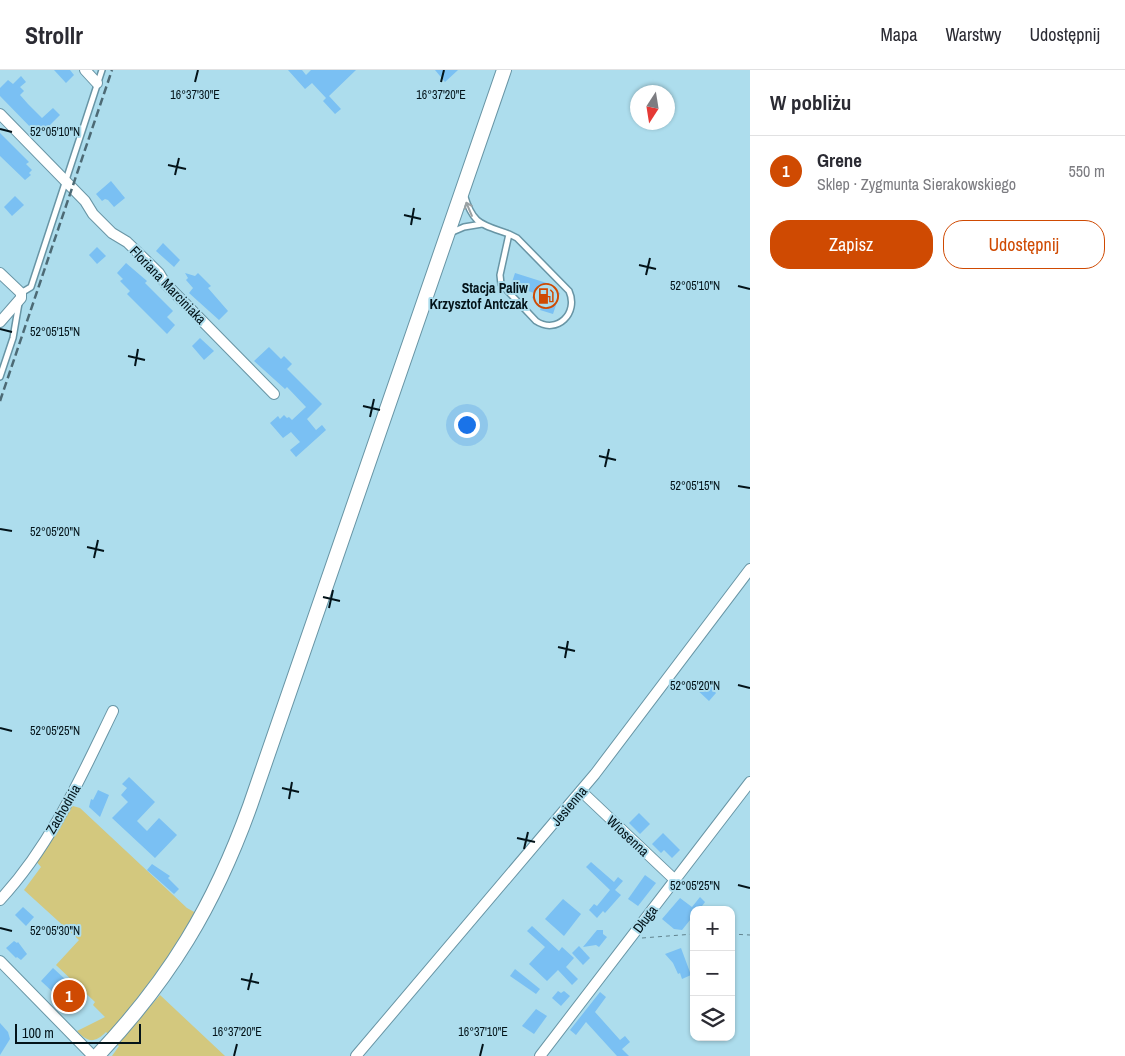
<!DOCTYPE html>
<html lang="pl">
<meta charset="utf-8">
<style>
:root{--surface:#fff;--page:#f2f2f3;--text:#2b2b33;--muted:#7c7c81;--line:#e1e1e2;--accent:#cf4a02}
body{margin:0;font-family:"Archivo Narrow",sans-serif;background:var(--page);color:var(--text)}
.controls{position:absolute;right:15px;bottom:15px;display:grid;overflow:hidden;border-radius:10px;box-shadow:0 1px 4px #0004}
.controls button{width:45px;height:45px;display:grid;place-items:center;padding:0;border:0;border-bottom:1px solid var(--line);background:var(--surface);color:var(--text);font:25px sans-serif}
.compass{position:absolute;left:630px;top:15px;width:45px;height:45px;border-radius:50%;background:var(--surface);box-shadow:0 1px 4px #0004;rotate:192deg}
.scale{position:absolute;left:15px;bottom:12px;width:126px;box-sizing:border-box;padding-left:5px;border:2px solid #031319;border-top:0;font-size:14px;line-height:18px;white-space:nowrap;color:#031319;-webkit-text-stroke:4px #addded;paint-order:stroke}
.you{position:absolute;left:466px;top:354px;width:18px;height:18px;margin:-12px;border:4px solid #fff;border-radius:50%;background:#1a73e8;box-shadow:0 0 0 8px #1a73e833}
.badge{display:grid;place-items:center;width:32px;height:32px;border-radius:50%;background:var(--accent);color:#fff;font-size:16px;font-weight:700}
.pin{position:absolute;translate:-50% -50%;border:2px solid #fff;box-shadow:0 1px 5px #0006}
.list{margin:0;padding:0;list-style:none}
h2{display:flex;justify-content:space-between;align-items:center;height:65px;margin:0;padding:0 20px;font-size:21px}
h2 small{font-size:16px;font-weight:400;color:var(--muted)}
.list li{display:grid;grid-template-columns:32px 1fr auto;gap:15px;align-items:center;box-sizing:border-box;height:70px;padding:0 20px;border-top:1px solid var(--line)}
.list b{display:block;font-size:19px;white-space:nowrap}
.list p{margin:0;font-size:16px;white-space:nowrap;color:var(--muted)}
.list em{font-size:16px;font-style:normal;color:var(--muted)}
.actions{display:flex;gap:10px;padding:15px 20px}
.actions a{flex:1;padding:11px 0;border:1px solid var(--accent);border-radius:20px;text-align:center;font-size:18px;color:var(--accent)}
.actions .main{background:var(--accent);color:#fff}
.icon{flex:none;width:28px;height:28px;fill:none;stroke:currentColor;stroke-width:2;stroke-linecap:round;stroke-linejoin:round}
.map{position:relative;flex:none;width:750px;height:986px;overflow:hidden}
header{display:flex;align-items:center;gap:30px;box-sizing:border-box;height:70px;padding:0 25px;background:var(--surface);border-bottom:1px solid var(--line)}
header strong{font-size:24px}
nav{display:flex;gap:28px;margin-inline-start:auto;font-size:18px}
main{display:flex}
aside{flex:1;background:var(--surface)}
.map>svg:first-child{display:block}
</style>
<header>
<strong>Strollr</strong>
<nav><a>Mapa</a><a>Warstwy</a><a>Udostępnij</a></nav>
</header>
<main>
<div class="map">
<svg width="750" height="986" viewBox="0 0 750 986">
<rect width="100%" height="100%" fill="#addded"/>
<!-- green -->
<g fill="#d3c87e">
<path d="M73 736 80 738 187 838 196 843C169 887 142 925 108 964L106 962C95 973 88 973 77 961L105 947 93 935 95 932 56 895 79 870 24 820 41 797 35 790 70 738Z"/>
<polygon points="160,925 225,986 112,986 119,976 117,975"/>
</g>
<!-- building -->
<g fill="#7ac0f3">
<polygon points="54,0 70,0 74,5 66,13"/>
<polygon points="288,0 302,0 306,5 311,0 356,0 329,26 341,39 335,44 323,31 326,28 312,13 305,19"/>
<polygon points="435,0 458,0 445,12"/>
<polygon points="21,6 26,12 20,17 24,21 20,25 28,34 42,48 53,38 60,45 39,66 0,26 0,18 8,10 13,14"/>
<polygon points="0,63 29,92 26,94 32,100 29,103 31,105 25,110 0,86"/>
<polygon points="111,111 125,128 114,137 108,130 105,129 102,131 96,124"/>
<polygon points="15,126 24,135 12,146 4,137"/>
<polygon points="163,173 180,190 174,197 156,181"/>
<polygon points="97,177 106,186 97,194 89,185"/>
<polygon points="126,193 147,211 145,213 173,241 167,247 175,255 167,264 127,224 130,221 120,211 123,209 117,203"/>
<polygon points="185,203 195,206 198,203 211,216 208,218 228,241 219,250 189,223 193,218 186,210 188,208"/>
<polygon points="515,203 553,215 551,220 560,223 553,244 540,240 543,232 532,228 534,223 511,215"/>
<polygon points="200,268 214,281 204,290 192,276"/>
<polygon points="269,277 281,289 284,286 292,294 287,299 322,334 307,349 316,360 322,355 326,360 296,387 290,380 300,372 291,362 283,368 270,353 278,346 280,349 284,345 287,348 289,347 292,350 306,337 287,317 285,319 254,291"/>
<polygon points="700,610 704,614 708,610 716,618 714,621 716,623 709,631 693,616"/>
<polygon points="129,707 155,732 137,751 147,761 159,748 177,765 155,788 112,748 128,732 121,725 127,718 122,714"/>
<polygon points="98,720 109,725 100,747 89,737 91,729 93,730"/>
<polygon points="639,743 650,754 640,764 629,753"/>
<polygon points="663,763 680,780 672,788 664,780 661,783 652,774"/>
<polygon points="591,792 614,812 618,807 623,811 615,820 621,825 605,843 603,841 597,848 589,840 594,834 597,836 610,820 586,797"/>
<polygon points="152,794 170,806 168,808 179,819 174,824 147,800"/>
<polygon points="645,805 656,813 638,836 628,829"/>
<polygon points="700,827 705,832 699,840 694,840 694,845 682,860 674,859 662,849 680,828 692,837"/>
<polygon points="563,829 581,844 564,866 545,849"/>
<polygon points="23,837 34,847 26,856 15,845"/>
<polygon points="532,856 559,881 562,877 574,888 566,897 578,909 572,915 558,900 547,911 529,894 545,877 527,861"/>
<polygon points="597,860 603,860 603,864 607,867 599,877 596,875 583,877"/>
<polygon points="14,871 17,873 18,872 27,884 21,890 17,887 16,888 6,878"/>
<polygon points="579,876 590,888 583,895 572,883"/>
<polygon points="681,878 691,905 682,909 680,903 678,904 673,893 665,884"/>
<polygon points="53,898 79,922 67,935 41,911"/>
<polygon points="515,899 540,919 536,924 510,906"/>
<polygon points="558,921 561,923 564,921 570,926 561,936 552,928"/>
<polygon points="600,922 606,927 595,942 620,970 625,966 630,972 622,979 629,986 617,986 586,952 576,965 570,960"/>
<polygon points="536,939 547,946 534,964 522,956"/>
<polygon points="0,953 8,962 10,969 0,985"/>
</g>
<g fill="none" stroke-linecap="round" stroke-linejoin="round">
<defs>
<g id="service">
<path d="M464 124C473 155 481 154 509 164L500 205 501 214 536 251C557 265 579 243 569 221L517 168 509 164"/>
<polyline points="450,163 464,157 482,154"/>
<polyline points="21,223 31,217 102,0"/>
<polyline points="0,307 13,268 19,233"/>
</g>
<g id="minor">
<polyline points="85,0 97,13"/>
<polyline points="0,44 85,131 93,144 112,163 127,172 159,203 165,213 274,324"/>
<polyline points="0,203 21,223 21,228 0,252"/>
<polyline points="581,721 675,810"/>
<path d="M0 830C51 775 81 707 113 641"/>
<polyline points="0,891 93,986"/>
<polyline points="356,986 595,704 750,499"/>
<polyline points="540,986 750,712"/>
</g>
<path id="secondary" d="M97 986C170 909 214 836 250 736L504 0"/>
</defs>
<!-- service casing -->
<use href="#service" stroke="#6895a5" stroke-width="8"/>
<!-- minor casing -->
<use href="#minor" stroke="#6895a5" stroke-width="12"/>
<!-- secondary casing -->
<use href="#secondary" stroke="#6895a5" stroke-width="16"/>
<!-- path -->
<g stroke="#61838e" stroke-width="1" stroke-dasharray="4 4" stroke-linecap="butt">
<polyline points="731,864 750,865"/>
<polyline points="642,868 694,864"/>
</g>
<!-- service -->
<use href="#service" stroke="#fff" stroke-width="5"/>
<!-- minor -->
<use href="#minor" stroke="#fff" stroke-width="10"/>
<!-- secondary -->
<use href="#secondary" stroke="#fff" stroke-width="14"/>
<!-- rail -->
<polyline stroke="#4d6a75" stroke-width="2.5" stroke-dasharray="8 4" stroke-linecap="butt" points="0,331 112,0"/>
</g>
<!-- one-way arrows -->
<defs><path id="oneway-shaft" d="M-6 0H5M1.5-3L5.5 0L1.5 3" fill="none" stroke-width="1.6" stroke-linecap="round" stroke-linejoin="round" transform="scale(1.25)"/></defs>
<use stroke="#9aa1a3" href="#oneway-shaft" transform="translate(469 139) rotate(-113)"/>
<!-- ticks -->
<path fill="none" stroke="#031319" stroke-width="2" d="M195 12 198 0M441 12 444 0M0 59 12 62M168 95 186 99M175 105 179 88M404 145 421 149M411 155 414 138M639 195 656 199M646 205 650 188M738 216 750 219M0 259 12 262M128 286 145 290M135 296 138 279M363 336 380 340M370 347 374 329M599 386 616 390M605 397 609 379M738 416 750 418M0 459 12 461M87 477 104 481M94 488 98 470M323 527 340 531M329 538 333 520M558 577 575 581M565 588 568 571M738 615 750 618M0 658 12 661M282 718 299 722M289 729 292 712M517 768 535 772M524 779 528 762M738 815 750 818M0 858 12 861M241 909 259 913M248 920 252 903M234 986 237 974M480 986 483 974"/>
<!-- icons -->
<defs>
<symbol id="fuel-ring" viewBox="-11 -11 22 22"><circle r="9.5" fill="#addded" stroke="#cf4a02" stroke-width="1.5"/><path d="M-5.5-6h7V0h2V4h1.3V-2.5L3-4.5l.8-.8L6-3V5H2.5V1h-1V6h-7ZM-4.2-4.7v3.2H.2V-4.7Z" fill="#cf4a02"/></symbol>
</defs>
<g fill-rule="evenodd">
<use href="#fuel-ring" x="532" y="212" width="28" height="28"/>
</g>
<g text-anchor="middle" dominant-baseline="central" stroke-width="4" stroke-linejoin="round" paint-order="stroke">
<!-- street labels -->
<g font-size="14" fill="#031319" stroke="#addded">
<text transform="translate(168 215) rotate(46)">Floriana Marciniaka</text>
<text transform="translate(569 736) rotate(-50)">Jesienna</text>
<text transform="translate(63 739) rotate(-60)">Zachodnia</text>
<text transform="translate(628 766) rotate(43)">Wiosenna</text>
<text transform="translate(645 849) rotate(-53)">Długa</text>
</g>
<!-- poi labels -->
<g font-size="14" font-weight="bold" fill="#031319" stroke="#addded" text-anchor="end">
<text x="528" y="218">Stacja Paliw<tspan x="528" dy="16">Krzysztof Antczak</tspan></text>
</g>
</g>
<g font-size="12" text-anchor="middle" fill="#031319" stroke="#addded" stroke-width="4" stroke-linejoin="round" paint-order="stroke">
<text x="195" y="29">16°37'30"E</text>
<text x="441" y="29">16°37'20"E</text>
<text x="55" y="66">52°05'10"N</text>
<text x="695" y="220">52°05'10"N</text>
<text x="55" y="266">52°05'15"N</text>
<text x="695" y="420">52°05'15"N</text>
<text x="55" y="466">52°05'20"N</text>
<text x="695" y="620">52°05'20"N</text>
<text x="55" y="665">52°05'25"N</text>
<text x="695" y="820">52°05'25"N</text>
<text x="55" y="865">52°05'30"N</text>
<text x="237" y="966">16°37'20"E</text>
<text x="483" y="966">16°37'10"E</text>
</g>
</svg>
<div class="controls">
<button>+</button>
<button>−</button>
<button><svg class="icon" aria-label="layers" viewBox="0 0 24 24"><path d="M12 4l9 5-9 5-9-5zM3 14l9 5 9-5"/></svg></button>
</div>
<svg class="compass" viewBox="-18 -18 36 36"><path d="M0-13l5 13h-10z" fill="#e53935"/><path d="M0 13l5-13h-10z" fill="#7c7c81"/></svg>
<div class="scale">100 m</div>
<div class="you"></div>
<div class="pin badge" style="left:69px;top:926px">1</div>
</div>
<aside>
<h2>W pobliżu<small></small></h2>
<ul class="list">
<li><span class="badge">1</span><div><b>Grene</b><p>Sklep · Zygmunta Sierakowskiego</p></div><em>550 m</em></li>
</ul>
<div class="actions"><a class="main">Zapisz</a><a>Udostępnij</a></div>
</aside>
</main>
